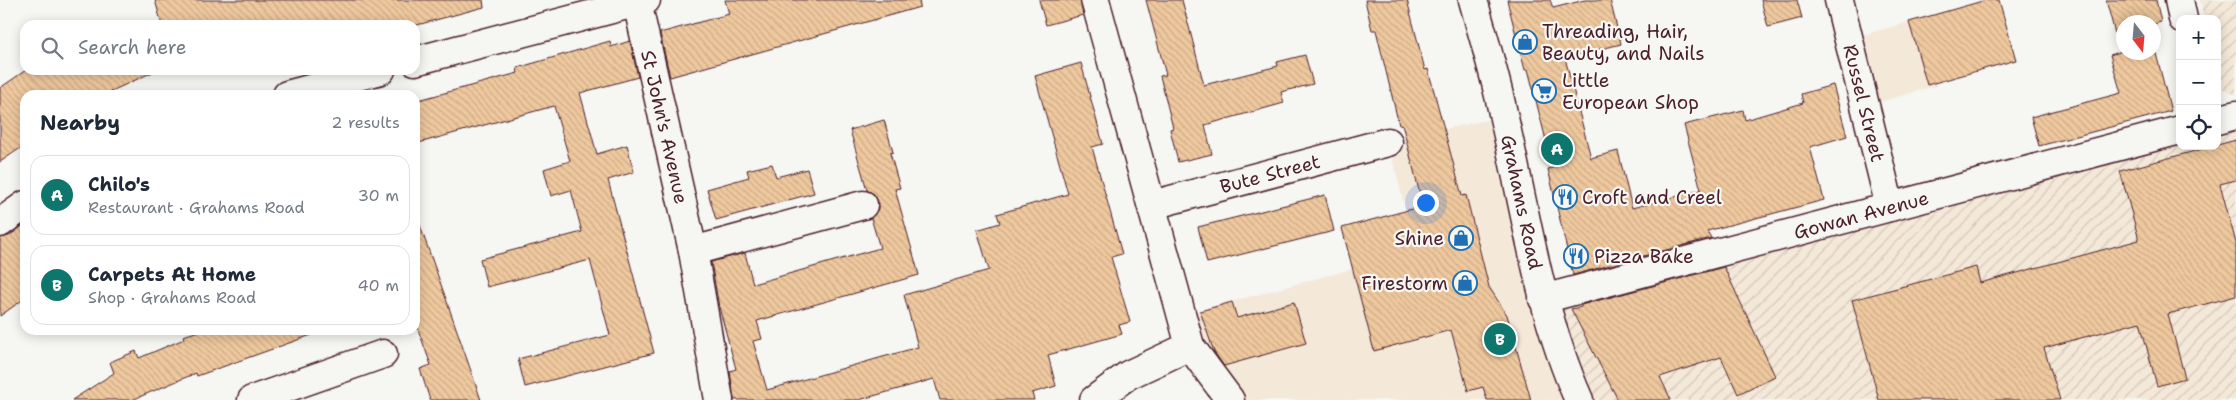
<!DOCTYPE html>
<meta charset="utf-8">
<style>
:root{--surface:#fff;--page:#f6f6f7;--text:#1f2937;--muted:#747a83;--line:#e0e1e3;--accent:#0f766e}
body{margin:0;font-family:"Shantell Sans",sans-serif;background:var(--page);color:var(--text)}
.controls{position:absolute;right:15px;top:15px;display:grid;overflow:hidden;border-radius:10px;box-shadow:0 2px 12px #0003}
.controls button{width:45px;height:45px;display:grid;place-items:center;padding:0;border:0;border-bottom:1px solid var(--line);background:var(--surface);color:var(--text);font:25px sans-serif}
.compass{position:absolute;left:2116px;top:15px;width:45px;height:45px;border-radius:50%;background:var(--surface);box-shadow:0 2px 12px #0003;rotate:164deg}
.you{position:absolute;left:1425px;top:202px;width:18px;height:18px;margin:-12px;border:4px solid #fff;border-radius:50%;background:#1a73e8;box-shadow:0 0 0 8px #1a73e833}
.badge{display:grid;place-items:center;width:32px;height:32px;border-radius:50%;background:var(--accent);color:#fff;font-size:16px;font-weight:700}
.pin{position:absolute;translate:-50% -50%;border:2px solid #fff;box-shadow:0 1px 5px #0006}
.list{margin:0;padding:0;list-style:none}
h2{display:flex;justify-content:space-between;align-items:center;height:65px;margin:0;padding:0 20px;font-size:21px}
h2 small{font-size:16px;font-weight:400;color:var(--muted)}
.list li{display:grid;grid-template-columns:32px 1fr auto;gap:15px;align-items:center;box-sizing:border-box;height:80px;margin:0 10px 10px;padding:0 10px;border:1px solid var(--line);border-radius:15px}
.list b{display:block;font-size:19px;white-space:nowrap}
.list p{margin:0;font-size:16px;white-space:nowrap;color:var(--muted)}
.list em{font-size:16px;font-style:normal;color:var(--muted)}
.icon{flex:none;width:28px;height:28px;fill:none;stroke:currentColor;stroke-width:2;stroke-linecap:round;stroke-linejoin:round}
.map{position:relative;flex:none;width:2236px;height:400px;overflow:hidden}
.search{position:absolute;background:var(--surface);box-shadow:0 2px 12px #0003;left:20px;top:20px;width:400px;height:55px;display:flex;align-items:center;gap:12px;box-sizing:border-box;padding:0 18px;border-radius:15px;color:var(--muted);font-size:19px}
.panel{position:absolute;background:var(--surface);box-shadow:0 2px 12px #0003;left:20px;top:90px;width:400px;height:245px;border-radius:15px}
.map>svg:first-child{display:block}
</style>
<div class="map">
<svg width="2236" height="400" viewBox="0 0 2236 400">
<defs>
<pattern id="industrial-furrows" width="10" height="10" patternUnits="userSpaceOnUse" patternTransform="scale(1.25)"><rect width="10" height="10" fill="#f4e8d9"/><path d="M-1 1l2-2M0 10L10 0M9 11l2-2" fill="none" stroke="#d3c7ba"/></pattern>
<pattern id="building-back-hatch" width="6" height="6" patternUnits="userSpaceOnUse" patternTransform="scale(1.25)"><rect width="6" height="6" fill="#eec89e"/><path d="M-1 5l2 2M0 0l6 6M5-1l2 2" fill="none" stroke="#ceab88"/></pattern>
</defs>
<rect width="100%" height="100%" fill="#f6f6f2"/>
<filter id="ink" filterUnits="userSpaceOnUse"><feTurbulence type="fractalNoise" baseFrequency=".02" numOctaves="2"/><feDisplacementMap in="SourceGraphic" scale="10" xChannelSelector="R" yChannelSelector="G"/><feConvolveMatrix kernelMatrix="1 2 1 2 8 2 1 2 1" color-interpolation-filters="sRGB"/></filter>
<g filter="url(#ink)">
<!-- built -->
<g fill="#f4e8d9">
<polygon points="1986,0 1999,0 2016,60 1936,83 1936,86 1865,106 1849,39"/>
<polygon points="1504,116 1579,400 1230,400 1181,315 1352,269 1342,228 1406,211 1388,142"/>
</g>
<!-- industrial -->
<g fill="url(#industrial-furrows)">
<polygon points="2200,0 2236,0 2236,95 2218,86 2217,19 2204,19"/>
<polygon points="2236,120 2236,400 1579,400 1543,299 2180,130 2180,146 2217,146 2217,122"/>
</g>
<!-- building -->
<g fill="url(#building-back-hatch)" stroke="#4a1f2b">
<polygon points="155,0 483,0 484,7 417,25 162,25"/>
<polygon points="725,0 919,0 920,7 670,77 660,33 729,14"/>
<polygon points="1039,0 1080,0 1083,15 1046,25"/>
<polygon points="1146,0 1182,0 1204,85 1278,66 1277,62 1305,55 1313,84 1281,92 1284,103 1205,125 1212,154 1178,162 1170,129 1173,128 1160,76 1166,75"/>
<polygon points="1365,0 1407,0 1425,70 1428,69 1462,196 1466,195 1489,287 1507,315 1531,400 1487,400 1483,387 1468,391 1451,330 1374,351 1342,228 1423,206 1402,124 1399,125 1376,30 1372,30"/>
<polygon points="1507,0 1550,0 1553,8 1585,0 1610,0 1621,44 1565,58 1591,158 1618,151 1632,208 1701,190 1684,125 1743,110 1745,120 1803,103 1801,94 1833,85 1847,136 1810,147 1824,200 1707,231 1711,238 1573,275 1548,169 1553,168 1528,69 1525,70"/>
<polygon points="1761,0 1797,0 1802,18 1768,27"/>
<polygon points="1986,0 1999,0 2016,60 1927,85 1909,22"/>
<polygon points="2106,0 2156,0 2161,22 2154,24 2124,22 2124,52 2154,52 2154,46 2171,111 2039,146 2031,117 2121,93 2110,55 2120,52"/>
<polygon points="610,41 611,47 630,41 638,77 580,93 597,154 627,145 634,172 608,180 654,353 525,387 518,359 610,335 590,260 487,287 480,259 582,232 571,190 551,196 544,169 570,161 554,106 415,144 415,101 518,73 517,68"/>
<polygon points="1081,63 1103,144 1092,147 1122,254 1111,257 1130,322 1119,325 1122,334 1048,355 1056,386 1032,393 1034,400 940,400 934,379 859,400 734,400 730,371 736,369 719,307 711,262 745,253 753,284 880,248 871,218 878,209 878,201 874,194 867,190 850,130 884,120 893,152 890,153 900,188 895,189 919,275 757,321 762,339 753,341 767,390 918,347 904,295 989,270 977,230 1000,223 997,214 1068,194 1035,76"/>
<polygon points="26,70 157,70 103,95 25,95 25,145 0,162 0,88"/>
<polygon points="2236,140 2236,180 2220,184 2236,243 2236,296 2168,314 2185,378 2157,386 2140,322 2044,348 2060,400 1879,400 1852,300 1976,267 1980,283 2139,240 2120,171"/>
<polygon points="772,164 776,177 807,169 814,193 716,220 707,189 749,177 747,170"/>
<polygon points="1325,195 1334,231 1207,263 1198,227"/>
<polygon points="419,223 445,296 481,400 430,400 420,369 431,365 415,321 415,224"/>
<polygon points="25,224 25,298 0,316 0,238 9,236"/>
<polygon points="1724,267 1775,376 1738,394 1721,357 1660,377 1671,400 1618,400 1571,309 1581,307 1581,305"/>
<polygon points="1232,302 1237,318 1294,302 1306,343 1224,366 1214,352 1200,311"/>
<polygon points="202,330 316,330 317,333 197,376 196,373 132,400 72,400 114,373 110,362 136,351 139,358 184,339 183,336"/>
</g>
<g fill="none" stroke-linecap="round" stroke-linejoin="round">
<defs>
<g id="street">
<polyline points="1095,0 1190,346 1230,400"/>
<path id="s1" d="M1839 0 1890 207"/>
<polyline points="2179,0 2183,19"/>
<path id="s2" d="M637 2 693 251 719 400"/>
<polyline points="415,61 646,0"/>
<polyline points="287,95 381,70"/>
<polyline points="2217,120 2236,115"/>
<path id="s3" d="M1152 205 1388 142"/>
<polyline points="0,223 25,205"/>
<polyline points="693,251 863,205"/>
<path id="s4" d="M1543 299 2180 130"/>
<polyline points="252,400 383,354"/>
<polyline points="1094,400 1128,375 1190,346"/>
</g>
<g id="secondary">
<path id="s5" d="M1473 0C1484 39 1496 78 1504 118 1526 213 1539 310 1579 400"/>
</g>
</defs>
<!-- street casing -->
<use href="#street" stroke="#4a1f2b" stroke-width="31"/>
<!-- secondary casing -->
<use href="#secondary" stroke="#4a1f2b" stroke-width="31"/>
<!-- street -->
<use href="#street" stroke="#f6f6f2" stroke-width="28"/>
<!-- secondary -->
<use href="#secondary" stroke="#f6f6f2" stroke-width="28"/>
</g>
</g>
<!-- icons -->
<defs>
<symbol id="shop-ring" viewBox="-11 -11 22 22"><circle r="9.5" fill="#f6f6f2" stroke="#1f6fb2" stroke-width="1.5"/><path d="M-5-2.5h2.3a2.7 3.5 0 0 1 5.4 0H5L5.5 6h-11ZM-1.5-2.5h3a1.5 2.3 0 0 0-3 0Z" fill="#1f6fb2"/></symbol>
<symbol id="supermarket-ring" viewBox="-11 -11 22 22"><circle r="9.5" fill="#f6f6f2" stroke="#1f6fb2" stroke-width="1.5"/><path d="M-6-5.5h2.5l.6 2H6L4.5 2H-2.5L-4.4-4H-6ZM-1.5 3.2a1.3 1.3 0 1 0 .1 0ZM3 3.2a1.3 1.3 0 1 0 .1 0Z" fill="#1f6fb2"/></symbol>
<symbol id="restaurant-ring" viewBox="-11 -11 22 22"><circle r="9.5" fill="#f6f6f2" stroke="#1f6fb2" stroke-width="1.5"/><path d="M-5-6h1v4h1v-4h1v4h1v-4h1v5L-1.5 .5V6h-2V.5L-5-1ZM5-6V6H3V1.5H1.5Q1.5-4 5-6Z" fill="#1f6fb2"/></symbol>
</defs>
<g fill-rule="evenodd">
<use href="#shop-ring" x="1511" y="28" width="28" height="28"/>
<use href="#supermarket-ring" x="1530" y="77" width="28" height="28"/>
<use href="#restaurant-ring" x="1551" y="183" width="28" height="28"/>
<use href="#shop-ring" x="1447" y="224" width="28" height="28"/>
<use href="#restaurant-ring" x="1562" y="242" width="28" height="28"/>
<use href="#shop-ring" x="1451" y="269" width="28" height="28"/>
</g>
<g text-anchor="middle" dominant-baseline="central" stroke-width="4.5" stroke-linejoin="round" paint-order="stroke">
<!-- poi labels -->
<g font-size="19" fill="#4a1f2b" stroke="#f6f6f2" text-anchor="start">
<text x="1542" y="31">Threading, Hair,<tspan x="1542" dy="22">Beauty, and Nails</tspan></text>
<text x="1562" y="80">Little<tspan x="1562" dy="22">European Shop</tspan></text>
<text x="1582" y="197">Croft and Creel</text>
<text x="1444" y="238" text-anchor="end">Shine</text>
<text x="1594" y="256">Pizza Bake</text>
<text x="1448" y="283" text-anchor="end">Firestorm</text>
</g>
<!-- street labels -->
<g font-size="19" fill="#4a1f2b" stroke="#f6f6f2">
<text stroke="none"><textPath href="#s1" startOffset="106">Russel Street</textPath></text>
<text stroke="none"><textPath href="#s2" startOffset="128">St John's Avenue</textPath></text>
<text stroke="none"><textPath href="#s3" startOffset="122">Bute Street</textPath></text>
<text stroke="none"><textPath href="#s5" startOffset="208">Grahams Road</textPath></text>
<text stroke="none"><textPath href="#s4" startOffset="329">Gowan Avenue</textPath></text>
</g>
</g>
</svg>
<div class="controls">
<button>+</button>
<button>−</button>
<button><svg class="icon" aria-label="locate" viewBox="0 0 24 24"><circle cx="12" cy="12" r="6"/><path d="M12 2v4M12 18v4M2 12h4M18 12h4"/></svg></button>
</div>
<svg class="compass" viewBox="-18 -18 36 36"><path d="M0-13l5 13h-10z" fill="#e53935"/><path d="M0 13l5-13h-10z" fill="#747a83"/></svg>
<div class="you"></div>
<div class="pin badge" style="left:1557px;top:149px">A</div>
<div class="pin badge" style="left:1500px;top:339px">B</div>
<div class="search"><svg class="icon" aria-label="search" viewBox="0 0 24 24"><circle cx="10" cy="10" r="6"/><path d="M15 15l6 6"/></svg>Search here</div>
<section class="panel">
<h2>Nearby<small>2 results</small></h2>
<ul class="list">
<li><span class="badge">A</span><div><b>Chilo's</b><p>Restaurant · Grahams Road</p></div><em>30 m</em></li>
<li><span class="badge">B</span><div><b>Carpets At Home</b><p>Shop · Grahams Road</p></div><em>40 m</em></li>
</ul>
</section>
</div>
